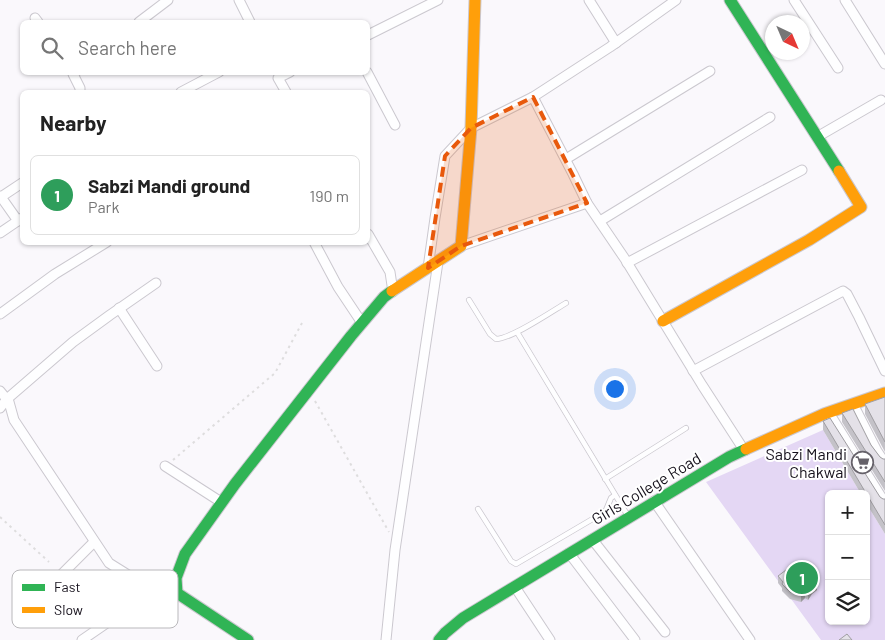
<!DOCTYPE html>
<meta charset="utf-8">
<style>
:root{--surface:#fff;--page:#f6f6f6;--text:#222;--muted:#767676;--line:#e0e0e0;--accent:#66626a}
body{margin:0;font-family:Barlow,sans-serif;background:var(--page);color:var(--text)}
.controls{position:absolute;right:15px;bottom:15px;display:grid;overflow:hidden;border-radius:8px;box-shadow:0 1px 4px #0004}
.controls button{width:45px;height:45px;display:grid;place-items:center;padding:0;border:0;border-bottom:1px solid var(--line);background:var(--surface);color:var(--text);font:25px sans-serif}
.compass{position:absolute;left:765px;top:15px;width:45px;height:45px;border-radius:50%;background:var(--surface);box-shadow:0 1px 4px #0004;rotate:136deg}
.you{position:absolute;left:614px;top:388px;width:18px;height:18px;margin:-12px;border:4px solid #fff;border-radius:50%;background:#1a73e8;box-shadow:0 0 0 8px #1a73e833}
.badge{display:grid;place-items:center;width:32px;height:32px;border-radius:50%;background:var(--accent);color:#fff;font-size:16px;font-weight:700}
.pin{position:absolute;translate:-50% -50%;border:2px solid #fff;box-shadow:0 1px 5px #0006}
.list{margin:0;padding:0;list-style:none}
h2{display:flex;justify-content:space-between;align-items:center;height:65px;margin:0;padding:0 20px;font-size:21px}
h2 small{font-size:16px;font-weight:400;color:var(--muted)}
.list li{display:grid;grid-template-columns:32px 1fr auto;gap:15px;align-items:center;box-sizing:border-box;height:80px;margin:0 10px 10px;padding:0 10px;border:1px solid var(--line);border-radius:8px}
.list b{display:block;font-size:19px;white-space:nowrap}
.list p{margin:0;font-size:16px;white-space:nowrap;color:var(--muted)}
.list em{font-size:16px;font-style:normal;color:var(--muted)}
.icon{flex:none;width:28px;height:28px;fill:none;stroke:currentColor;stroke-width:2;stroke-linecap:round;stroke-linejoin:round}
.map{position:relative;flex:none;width:885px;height:640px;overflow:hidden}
.search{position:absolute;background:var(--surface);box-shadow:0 1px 4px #0004;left:20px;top:20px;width:350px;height:55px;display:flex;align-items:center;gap:12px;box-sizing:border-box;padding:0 18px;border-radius:8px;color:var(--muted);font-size:19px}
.panel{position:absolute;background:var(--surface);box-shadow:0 1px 4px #0004;left:20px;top:90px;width:350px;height:155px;border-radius:8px}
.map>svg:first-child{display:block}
</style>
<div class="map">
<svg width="885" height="640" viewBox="0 0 885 640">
<rect width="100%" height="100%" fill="#faf8fc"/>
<!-- green -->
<polygon fill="#e4d7f4" points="823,430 861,494 829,494 829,621 866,621 866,503 885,534 885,640 821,640 706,482"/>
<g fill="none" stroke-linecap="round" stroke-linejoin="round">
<defs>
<g id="lane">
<path d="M469 300 490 334 496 339C511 339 551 312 566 303"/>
<polyline points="517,332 628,516"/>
<polyline points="605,479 686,428"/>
<polyline points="478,509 511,561 516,564 596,517 606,510 611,498 615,495"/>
</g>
<g id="street">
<polyline points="239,0 250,22"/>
<polyline points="589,0 616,43"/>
<polyline points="794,0 838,68"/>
<polyline points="845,0 885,64"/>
<polyline points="35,18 38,22"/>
<polyline points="139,22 168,0"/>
<polyline points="368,35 438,0"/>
<polyline points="76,72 73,74 80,88 80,92"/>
<polyline points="367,72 395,125"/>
<polyline points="181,92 219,72"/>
<polyline points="286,92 278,78 290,72"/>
<polyline points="533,97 573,174 587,203 625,259 702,385 744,450"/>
<polyline points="817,137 881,100"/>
<polyline points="566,159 710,71"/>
<polyline points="0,196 1,197 22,183"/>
<polyline points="1,197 18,221"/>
<polyline points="600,221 770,117"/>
<polyline points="0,233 22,218"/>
<polyline points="368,234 390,272 393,292"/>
<polyline points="314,242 338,287 362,323"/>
<polyline points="461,246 587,203"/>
<polyline points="627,263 802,170"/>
<polyline points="428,268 435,218 445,156 471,128 533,97 610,47 676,0"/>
<polyline points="119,308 157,366"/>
<polyline points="0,314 55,274 107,242"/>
<polyline points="693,371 843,291 847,294 859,317 885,371"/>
<polyline points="0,391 9,402 14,420 109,563 133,578 177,593"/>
<polyline points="853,404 877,451 885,463"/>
<polyline points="0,408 7,399 73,342 110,315 156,283"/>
<polyline points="829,413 885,503"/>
<polyline points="165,466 221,502"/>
<polyline points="654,501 750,640"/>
<polyline points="592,539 665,632"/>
<polyline points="569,553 635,640"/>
<polyline points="515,587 550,640"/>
<polyline points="35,601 94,542"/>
<polyline points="82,640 114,618 150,584"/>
<polyline points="386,640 395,550 438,262"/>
</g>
<g id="fast">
<polyline points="730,0 839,171"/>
<polyline points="248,640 177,593 176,578 185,554 235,484 351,336 384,297 392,291"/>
<polyline points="439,640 445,633 463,618 729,457 746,449"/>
</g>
<g id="slow">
<polyline points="392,291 461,246 471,128 475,0"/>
<polyline points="663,321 809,240 861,207 839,171"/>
<polyline points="746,449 824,414 885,393"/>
</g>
</defs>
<!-- lane casing -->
<use href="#lane" stroke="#cbc8cf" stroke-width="6"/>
<!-- street casing -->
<use href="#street" stroke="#cbc8cf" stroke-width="11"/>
<!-- fast casing -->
<use href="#fast" stroke="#cbc8cf" stroke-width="13"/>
<!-- slow casing -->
<use href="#slow" stroke="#cbc8cf" stroke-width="13"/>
<!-- path -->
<g stroke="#deddde" stroke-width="2" stroke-dasharray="2.5 4" stroke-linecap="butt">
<polyline points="315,401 389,532"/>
<polyline points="173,460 275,373 302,323"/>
<polyline points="0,517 49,562"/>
</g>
<!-- lane -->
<use href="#lane" stroke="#fefeff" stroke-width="4.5"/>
<!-- street -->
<use href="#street" stroke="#fefeff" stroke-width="9"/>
<!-- fast -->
<use href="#fast" stroke="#30b455" stroke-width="11"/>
<!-- slow -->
<use href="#slow" stroke="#ff9f0a" stroke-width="11"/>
</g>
<!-- wall -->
<g fill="#c4c2c8">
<polygon points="885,397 885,452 865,414 865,404"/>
<polygon points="842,413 871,445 880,457 883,459 885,459 885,491 842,422"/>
<polygon points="823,421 880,497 883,499 885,499 885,534 866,503 866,494 861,494 823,430"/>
<polygon points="778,576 817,590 812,594 808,600 805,598 801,602 790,599 782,591 782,588 778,583"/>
</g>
<!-- shaded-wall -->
<g fill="#a09ea2">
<polygon points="817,583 817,590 812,594 808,600 808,593 812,587"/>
<polygon points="805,591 805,598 801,602 801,595"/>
</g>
<!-- building -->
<g fill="#e4e1e8" stroke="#a09ea2">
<polygon points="885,397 885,442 865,404"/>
<polygon points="853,409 871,445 880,457 883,459 885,459 885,482 842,413"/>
<polygon points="830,418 880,497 883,499 885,499 885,525 823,421"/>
<polygon points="786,570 811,575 817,583 812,587 808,593 805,591 801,595 790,592 782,584 783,582 778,576"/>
<polygon points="847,634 852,640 839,640"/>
</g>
<!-- marked area -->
<path fill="#e8590c" fill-opacity="0.2" stroke="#e8590c" stroke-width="4" stroke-dasharray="10 6" stroke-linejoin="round" d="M533 97 587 203 461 246 428 268 445 156 471 128Z"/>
<!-- icons -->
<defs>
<symbol id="supermarket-ring" viewBox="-11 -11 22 22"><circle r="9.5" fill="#fff" stroke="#66626a" stroke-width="1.5"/><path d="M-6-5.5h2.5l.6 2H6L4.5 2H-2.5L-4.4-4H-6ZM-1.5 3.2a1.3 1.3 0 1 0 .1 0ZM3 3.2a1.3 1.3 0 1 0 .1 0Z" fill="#66626a"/></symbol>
</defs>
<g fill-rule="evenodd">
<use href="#supermarket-ring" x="850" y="450" width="25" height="25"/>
</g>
<g text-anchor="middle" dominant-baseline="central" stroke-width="4" stroke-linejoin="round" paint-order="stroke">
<!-- poi labels -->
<g font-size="16" fill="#16111c" stroke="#fff" text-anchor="end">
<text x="847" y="453">Sabzi Mandi<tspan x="847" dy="18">Chakwal</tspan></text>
</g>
<!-- street labels -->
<g font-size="16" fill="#16111c" stroke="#fff">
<text transform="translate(646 488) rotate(-31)">Girls College Road</text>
</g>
</g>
<!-- legend -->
<rect x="12" y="570" width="166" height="58" rx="8" fill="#fff" stroke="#b9b8bb" stroke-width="1"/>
<rect x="22" y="584" width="23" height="7" fill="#30b455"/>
<rect x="22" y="607" width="23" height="6" fill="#ff9f0a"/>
<g font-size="14" fill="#16111c">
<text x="54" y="592">Fast</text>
<text x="54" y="615">Slow</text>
</g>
</svg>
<div class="controls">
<button>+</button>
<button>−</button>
<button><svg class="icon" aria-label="layers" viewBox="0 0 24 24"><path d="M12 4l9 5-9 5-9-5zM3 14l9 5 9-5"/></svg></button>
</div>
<svg class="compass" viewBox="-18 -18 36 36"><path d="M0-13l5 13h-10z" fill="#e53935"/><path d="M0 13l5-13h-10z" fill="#767676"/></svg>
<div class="you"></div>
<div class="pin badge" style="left:802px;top:578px;background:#2e9e5b">1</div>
<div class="search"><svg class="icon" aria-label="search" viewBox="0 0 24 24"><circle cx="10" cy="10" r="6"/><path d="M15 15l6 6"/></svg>Search here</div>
<section class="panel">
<h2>Nearby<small></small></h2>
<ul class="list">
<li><span class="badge" style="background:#2e9e5b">1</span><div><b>Sabzi Mandi ground</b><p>Park</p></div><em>190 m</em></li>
</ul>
</section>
</div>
